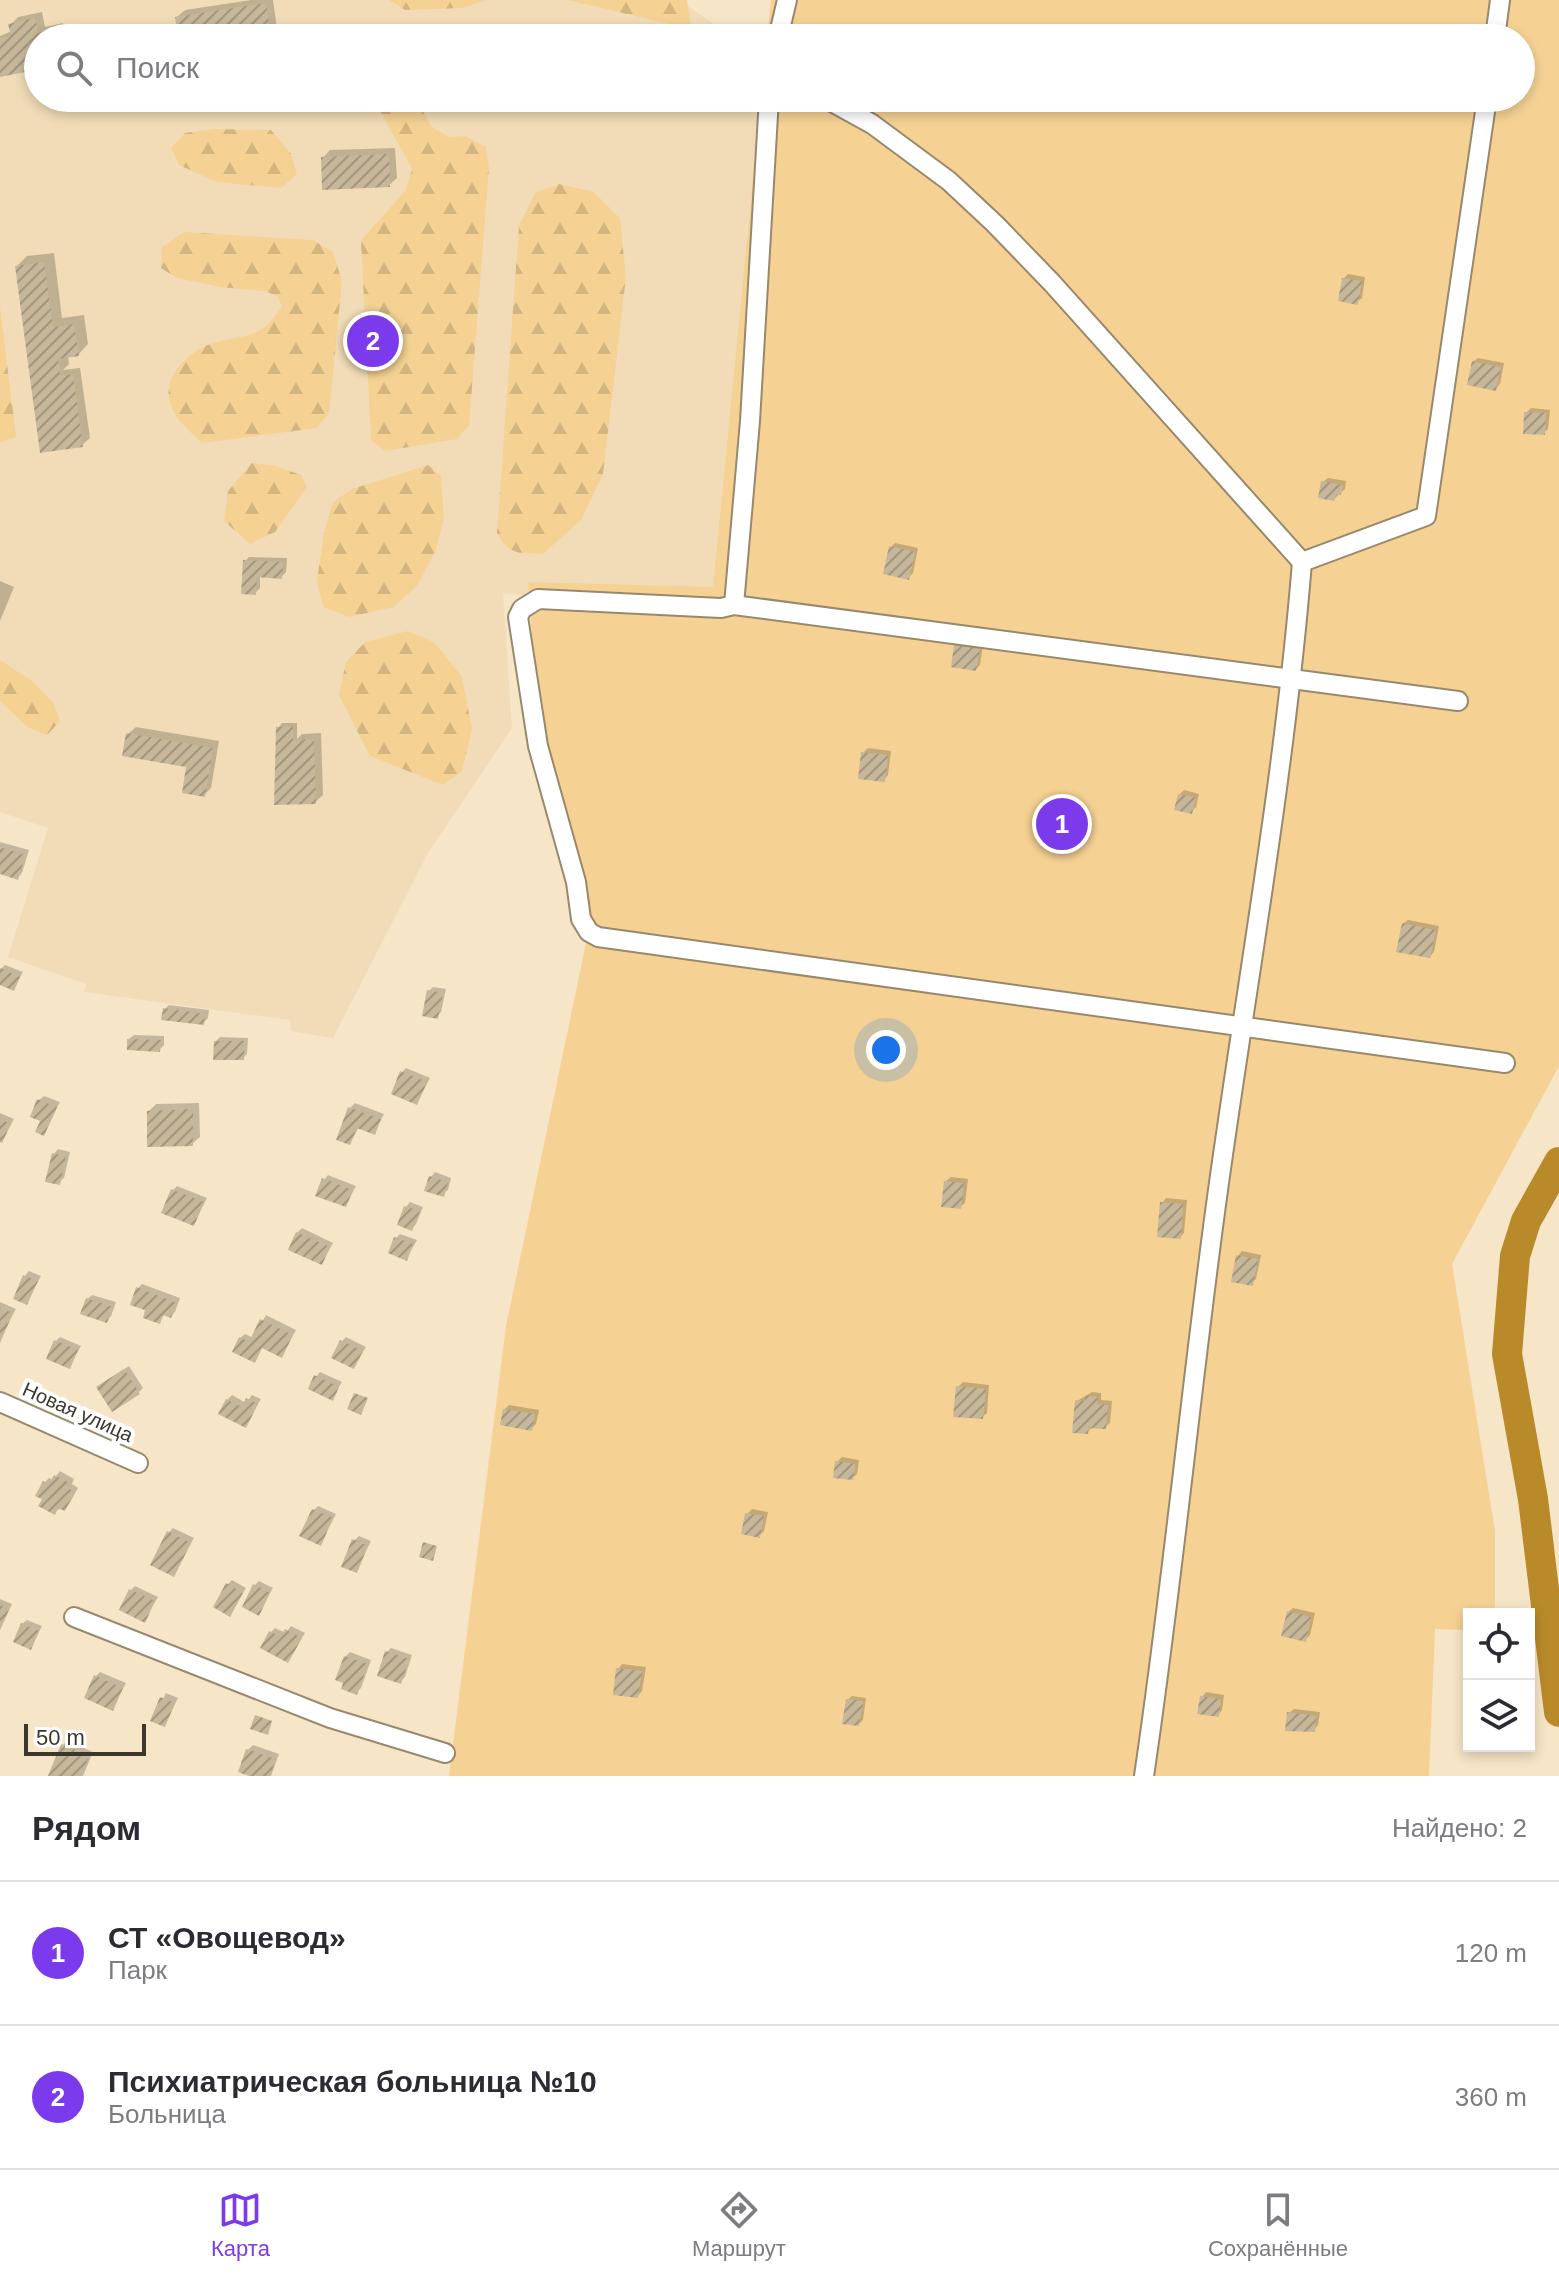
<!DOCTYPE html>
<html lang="ru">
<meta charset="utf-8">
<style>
:root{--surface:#fff;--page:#f7f7f7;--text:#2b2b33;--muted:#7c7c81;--line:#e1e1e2;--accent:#7c3aed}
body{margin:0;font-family:Helvetica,sans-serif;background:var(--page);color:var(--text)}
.controls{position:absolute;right:24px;bottom:24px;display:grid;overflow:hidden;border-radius:0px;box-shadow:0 4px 12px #0003}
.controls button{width:72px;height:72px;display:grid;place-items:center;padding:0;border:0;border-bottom:2px solid var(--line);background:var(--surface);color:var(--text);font:40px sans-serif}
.scale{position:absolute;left:24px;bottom:20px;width:122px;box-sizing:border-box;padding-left:8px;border:4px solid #3d372b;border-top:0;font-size:22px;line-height:28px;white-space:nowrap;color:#3d372b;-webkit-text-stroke:6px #fff;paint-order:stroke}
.you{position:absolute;left:886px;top:1050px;width:28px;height:28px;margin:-20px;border:6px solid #fff;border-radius:50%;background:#1a73e8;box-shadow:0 0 0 12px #1a73e833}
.badge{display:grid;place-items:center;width:52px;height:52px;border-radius:50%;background:var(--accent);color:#fff;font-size:26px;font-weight:700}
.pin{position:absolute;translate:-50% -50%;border:4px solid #fff;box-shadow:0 2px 8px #0006}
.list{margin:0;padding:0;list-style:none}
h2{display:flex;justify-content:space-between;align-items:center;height:104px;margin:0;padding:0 32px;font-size:34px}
h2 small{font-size:26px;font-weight:400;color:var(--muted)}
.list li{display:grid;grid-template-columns:52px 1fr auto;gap:24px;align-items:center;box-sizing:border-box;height:144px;padding:0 32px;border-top:2px solid var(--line)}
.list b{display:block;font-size:30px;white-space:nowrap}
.list p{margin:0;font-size:26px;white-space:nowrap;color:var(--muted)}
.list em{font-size:26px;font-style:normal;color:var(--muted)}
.icon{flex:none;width:44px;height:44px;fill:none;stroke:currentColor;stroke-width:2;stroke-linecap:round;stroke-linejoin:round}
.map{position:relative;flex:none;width:1559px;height:1776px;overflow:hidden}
.search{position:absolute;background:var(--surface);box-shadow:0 4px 12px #0003;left:24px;right:24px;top:24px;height:88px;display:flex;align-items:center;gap:20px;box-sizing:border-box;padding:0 28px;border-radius:44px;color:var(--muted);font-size:30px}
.sheet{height:392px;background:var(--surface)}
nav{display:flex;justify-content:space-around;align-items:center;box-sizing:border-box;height:112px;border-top:2px solid var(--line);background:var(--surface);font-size:22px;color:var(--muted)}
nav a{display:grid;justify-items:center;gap:4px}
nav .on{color:var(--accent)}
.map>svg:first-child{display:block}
</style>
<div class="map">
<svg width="1559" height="1776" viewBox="0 0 1559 1776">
<defs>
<pattern id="forest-firs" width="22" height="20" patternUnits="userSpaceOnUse" patternTransform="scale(2)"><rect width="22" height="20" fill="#f5d294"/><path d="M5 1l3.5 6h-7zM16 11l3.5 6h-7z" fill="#d3b580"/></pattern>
<pattern id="building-hatch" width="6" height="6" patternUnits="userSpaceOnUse" patternTransform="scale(2)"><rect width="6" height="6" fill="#c7b79a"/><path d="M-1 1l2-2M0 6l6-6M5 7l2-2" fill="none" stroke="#a3967e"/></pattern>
</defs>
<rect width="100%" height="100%" fill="#f7e5c7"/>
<!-- built -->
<polygon fill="#f1dcb7" points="0,0 679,0 734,38 38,38 38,98 759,98 733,584 718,600 503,594 512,728 428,853 333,1038 291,1031 290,1020 84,992 86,984 8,957 48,828 0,812"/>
<!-- forest -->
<g fill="url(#forest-firs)">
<polygon points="389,0 486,0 463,8 405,10"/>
<polygon points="568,0 687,0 691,26 677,26"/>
<polygon points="376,98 415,98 432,127 449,137 466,136 486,147 489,168 469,426 457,439 385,451 371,440 361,240 406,190 412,169 377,105"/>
<polygon points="215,129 271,130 291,154 297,174 281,188 217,182 179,165 171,148 185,133"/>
<path d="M559 184 594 192 620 218 626 277 603 474 581 520 543 554C520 553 509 556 497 533L519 226 535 193Z"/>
<path d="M184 232 313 240 333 252 342 281 329 413 317 428 202 443C189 431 172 417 169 398 165 373 191 350 213 343 229 338 252 338 266 326 272 321 277 313 282 307L278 297 265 291 220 287 177 278 161 268 162 247Z"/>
<polygon points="0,306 16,437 0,442"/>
<polygon points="252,463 276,466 301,475 307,487 275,532 250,544 224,521 228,491"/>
<polygon points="428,465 441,476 444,517 436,550 417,586 394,607 349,617 323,607 317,581 324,533 333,502 352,489"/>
<polygon points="408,631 435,643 462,677 472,729 462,771 443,785 370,756 339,695 346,662 365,642"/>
<polygon points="0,660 32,681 53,702 60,721 47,735 27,727 0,701"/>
</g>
<!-- garden -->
<polygon fill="#f5d294" points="771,0 1559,0 1559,1066 1452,1264 1495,1531 1495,1614 1469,1614 1469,1630 1435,1629 1429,1776 449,1776 506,1326 590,924 539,723 528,582 713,587 761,98 1521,98 1521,38 767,38"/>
<!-- shadow -->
<g fill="#0003">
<polygon points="251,0 273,0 277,28 270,36 180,38 177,17 185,10"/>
<polygon points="42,12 45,27 63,23 66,38 38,38 38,83 32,69 0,65 0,36 12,31 11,25 18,17"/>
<polygon points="395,148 397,178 389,185 323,158 330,150"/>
<polygon points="54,253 62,318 84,315 88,344 78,355 68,356 69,364 63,370 80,368 90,438 82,445 17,266 27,256"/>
<polygon points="1348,274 1365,277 1362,298 1357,302 1343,279"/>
<polygon points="1478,358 1504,363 1500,384 1495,389 1473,362"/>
<polygon points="1531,408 1550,410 1548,429 1544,433 1526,413"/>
<polygon points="1328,478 1346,481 1345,489 1334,499 1323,482"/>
<polygon points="895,543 918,548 913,573 908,578 891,547"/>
<polygon points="249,557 287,558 286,572 282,576 260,576 260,588 255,593 245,561"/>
<polygon points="0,581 14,587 0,621"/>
<polygon points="960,641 983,645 980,665 976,669 956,646"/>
<polygon points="282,723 297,723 297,739 302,734 321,733 323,795 315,802 278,728"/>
<polygon points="136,727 219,741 211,788 204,795 189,766 128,734"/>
<polygon points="868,748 891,751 888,775 884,780 863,753"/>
<polygon points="1184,790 1199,794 1196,807 1191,812 1179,795"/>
<polygon points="0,842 29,850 22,873 18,877 0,872"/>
<polygon points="1408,920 1439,926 1434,952 1430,956 1403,924"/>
<polygon points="5,965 23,972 14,988 0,983 0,970"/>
<polygon points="433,987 446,989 441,1012 437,1016 429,991"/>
<polygon points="169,1005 209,1010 208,1018 203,1023 165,1009"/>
<polygon points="134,1035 164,1036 164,1045 159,1050 129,1039"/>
<polygon points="220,1037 248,1038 247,1054 243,1058 215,1042"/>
<polygon points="406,1068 430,1078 417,1103 402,1072"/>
<polygon points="44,1096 60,1102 44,1134 39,1100"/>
<polygon points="199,1103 200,1137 192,1144 149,1111 156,1104"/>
<polygon points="355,1103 384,1114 374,1133 359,1127 350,1143 339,1138 350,1108"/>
<polygon points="0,1113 14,1119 2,1140 0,1140"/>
<polygon points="58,1149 70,1152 64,1178 59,1182 54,1154"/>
<polygon points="435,1172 451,1178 448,1190 443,1194 431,1177"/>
<polygon points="328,1175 356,1186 346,1205 324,1180"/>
<polygon points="951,1177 968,1179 965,1203 960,1207 946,1181"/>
<polygon points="177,1186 207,1198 194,1224 173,1190"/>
<polygon points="1166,1198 1187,1200 1184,1233 1180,1237 1162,1203"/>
<polygon points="410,1202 423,1207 416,1224 412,1229 406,1207"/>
<polygon points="302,1228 333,1243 322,1263 297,1233"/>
<polygon points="400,1234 417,1240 407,1258 396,1238"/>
<polygon points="1242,1251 1261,1255 1256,1279 1252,1283 1238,1256"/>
<polygon points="29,1271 41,1276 26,1303 25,1276"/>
<polygon points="142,1284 180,1298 175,1312 171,1316 165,1314 159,1322 148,1309 138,1288"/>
<polygon points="92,1295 116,1302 111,1316 107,1321 87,1299"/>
<polygon points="0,1302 16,1309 1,1336 0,1336"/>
<polygon points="266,1315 296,1330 282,1355 263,1346 254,1361 240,1338 245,1334 253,1338"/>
<polygon points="60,1337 81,1346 69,1366 56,1341"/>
<polygon points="346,1337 366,1347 354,1366 342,1341"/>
<polygon points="129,1366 143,1388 139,1392 103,1383"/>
<polygon points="320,1372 342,1382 332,1398 316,1377"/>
<polygon points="963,1382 989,1385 987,1413 982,1417 958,1387"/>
<polygon points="1092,1392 1101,1393 1101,1400 1112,1401 1110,1423 1105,1427 1092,1428 1087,1432 1077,1401"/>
<polygon points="232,1395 246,1403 252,1395 261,1399 245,1425 227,1400"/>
<polygon points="509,1405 539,1410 536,1424 532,1428 504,1410"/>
<polygon points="842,1457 859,1460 857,1474 852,1478 837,1462"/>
<polygon points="60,1471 74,1479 72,1484 78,1488 69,1504 54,1512 44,1498 45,1482 49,1478 53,1480"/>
<polygon points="318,1506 336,1514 320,1544 314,1510"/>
<polygon points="752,1509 768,1512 764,1531 760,1535 747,1514"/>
<polygon points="173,1528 194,1538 174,1574 169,1532"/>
<polygon points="359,1536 371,1541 356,1571 354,1541"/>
<polygon points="232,1580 246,1588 230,1614 228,1584"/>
<polygon points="259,1581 273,1588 258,1613 255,1585"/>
<polygon points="135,1586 158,1597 144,1620 131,1590"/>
<polygon points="0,1599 12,1604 0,1630"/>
<polygon points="1293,1608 1315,1613 1310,1635 1305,1640 1288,1612"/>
<polygon points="27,1620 42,1626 31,1648 22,1624"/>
<polygon points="291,1626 305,1633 288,1661 271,1632 275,1628 286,1633"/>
<polygon points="391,1648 412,1655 405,1677 400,1682 387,1652"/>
<polygon points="350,1652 371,1660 361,1688 356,1693 345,1657"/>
<polygon points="622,1664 646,1667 642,1691 638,1696 618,1669"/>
<polygon points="100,1672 126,1683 112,1709 96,1676"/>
<polygon points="1206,1692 1224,1695 1222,1710 1218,1715 1202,1697"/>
<polygon points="166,1693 178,1698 165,1725 153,1720"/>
<polygon points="852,1696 866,1698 863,1720 859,1724 847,1700"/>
<polygon points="1294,1709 1320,1712 1318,1725 1314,1730 1289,1713"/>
<polygon points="67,1741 93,1752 83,1776 54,1776 62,1746"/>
<polygon points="253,1745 279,1754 271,1776 255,1776 240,1771 248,1750"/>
</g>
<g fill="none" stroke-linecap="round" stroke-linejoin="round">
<!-- river -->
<polyline stroke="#b88a29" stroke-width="30" points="1559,1162 1526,1221 1515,1256 1507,1354 1533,1499 1559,1712"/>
</g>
<!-- building -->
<g fill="url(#building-hatch)">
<polygon points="266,3 271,38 178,38 175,17"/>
<polygon points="35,18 38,33 56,29 58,38 38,38 38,85 33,86 30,71 0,77 0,38 11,36 8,24"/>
<polygon points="389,154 390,187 322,190 321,157"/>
<polygon points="44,262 53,327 74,324 79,356 58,359 60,376 73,374 83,447 40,453 15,266"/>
<polygon points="1342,278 1362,281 1358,305 1338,301"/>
<polygon points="1472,361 1501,367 1496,391 1467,385"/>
<polygon points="1524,412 1546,413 1545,435 1523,434"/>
<polygon points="1321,481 1343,485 1341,495 1336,494 1334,501 1318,498"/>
<polygon points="889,546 915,552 909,580 883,574"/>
<polygon points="243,560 283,562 282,579 257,577 256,595 241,594"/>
<polygon points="954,645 980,649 976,671 951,667"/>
<polygon points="276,727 293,727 293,740 314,739 316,804 274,805"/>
<polygon points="126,733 213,748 205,797 182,793 186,767 122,756"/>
<polygon points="861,752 888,755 885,782 858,779"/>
<polygon points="1178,794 1196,798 1192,814 1174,810"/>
<polygon points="0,847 25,855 18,880 0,874"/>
<polygon points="1402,923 1436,930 1430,958 1396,952"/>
<polygon points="0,968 20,977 14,991 0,985"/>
<polygon points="427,990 443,993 438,1019 422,1016"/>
<polygon points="163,1008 205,1014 204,1025 161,1020"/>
<polygon points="127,1039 161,1040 160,1052 127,1050"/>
<polygon points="214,1041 244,1041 244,1060 213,1060"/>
<polygon points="400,1071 427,1082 417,1105 391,1094"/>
<polygon points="37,1099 57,1107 44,1136 35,1132 40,1121 30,1117"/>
<polygon points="348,1107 381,1119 375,1135 357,1128 350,1145 336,1140"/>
<polygon points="193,1109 193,1146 147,1147 147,1111"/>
<polygon points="0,1119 11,1124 2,1143 0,1142"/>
<polygon points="52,1153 66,1156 60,1185 45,1182"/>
<polygon points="429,1176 448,1182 444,1197 424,1191"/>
<polygon points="322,1178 353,1190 346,1207 315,1196"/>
<polygon points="944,1181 964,1183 961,1209 941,1207"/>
<polygon points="171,1189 204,1202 194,1226 161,1213"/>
<polygon points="1160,1202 1183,1204 1181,1239 1157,1237"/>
<polygon points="404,1206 420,1211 412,1231 397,1225"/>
<polygon points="296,1232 330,1247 322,1265 288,1250"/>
<polygon points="394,1237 413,1244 407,1261 388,1253"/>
<polygon points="1236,1255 1258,1259 1253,1286 1231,1282"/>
<polygon points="23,1275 38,1281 27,1305 13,1299"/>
<polygon points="136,1287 177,1303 171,1318 163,1315 160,1324 143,1318 145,1310 130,1305"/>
<polygon points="86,1298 113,1307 107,1323 80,1314"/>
<polygon points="0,1308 13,1313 0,1343"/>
<polygon points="260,1319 293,1335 282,1358 262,1348 255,1363 232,1352 239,1337 249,1342"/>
<polygon points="54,1340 78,1350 70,1369 46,1359"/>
<polygon points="340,1340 363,1351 354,1369 331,1358"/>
<polygon points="124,1369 140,1394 112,1412 96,1387"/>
<polygon points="314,1375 339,1387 333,1401 308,1389"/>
<polygon points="956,1386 986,1389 983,1419 953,1417"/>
<polygon points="354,1393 368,1398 361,1415 347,1409"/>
<polygon points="1085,1395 1098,1397 1097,1404 1108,1405 1106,1429 1089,1428 1088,1434 1072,1433 1075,1400 1085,1401"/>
<polygon points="246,1398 258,1404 246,1428 218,1414 226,1399 242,1407"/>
<polygon points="503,1409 535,1414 532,1431 500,1425"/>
<polygon points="835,1461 855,1464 853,1480 833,1478"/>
<polygon points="54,1475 71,1484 69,1489 75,1492 65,1511 58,1508 55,1515 38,1506 42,1499 35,1496 43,1481 49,1484"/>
<polygon points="312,1509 333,1518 321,1546 299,1536"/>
<polygon points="745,1513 764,1516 760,1538 741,1534"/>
<polygon points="167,1531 191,1543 174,1577 150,1565"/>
<polygon points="352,1539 368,1546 357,1573 341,1567"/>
<polygon points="423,1542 437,1546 433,1561 419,1557"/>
<polygon points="226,1583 243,1593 230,1617 213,1607"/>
<polygon points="253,1584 270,1593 259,1616 242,1607"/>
<polygon points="129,1589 155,1601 145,1623 119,1610"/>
<polygon points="0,1605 9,1609 0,1630"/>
<polygon points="1287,1611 1311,1617 1306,1642 1281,1636"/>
<polygon points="21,1623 39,1631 31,1650 13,1642"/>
<polygon points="285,1629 302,1638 288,1663 260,1648 269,1631 281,1637"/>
<polygon points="385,1651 409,1659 401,1684 377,1676"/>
<polygon points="344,1656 368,1664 357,1695 341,1689 343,1683 335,1680"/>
<polygon points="616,1668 642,1671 638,1698 613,1695"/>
<polygon points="94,1675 123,1688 113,1711 84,1698"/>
<polygon points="1200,1696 1221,1699 1219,1717 1197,1714"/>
<polygon points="160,1697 175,1703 165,1727 150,1721"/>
<polygon points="846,1699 863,1701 859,1726 842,1724"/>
<polygon points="1287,1712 1316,1716 1315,1732 1285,1731"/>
<polygon points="255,1715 272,1721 268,1735 250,1729"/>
<polygon points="61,1744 89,1756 81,1776 48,1776"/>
<polygon points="246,1749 276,1759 270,1776 249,1776 238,1772"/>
</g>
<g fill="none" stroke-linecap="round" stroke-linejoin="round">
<defs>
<g id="minor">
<polyline points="778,38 787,0"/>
<polyline points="1495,38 1500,0"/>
<polyline points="825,98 872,124 949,181 995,224 1052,283 1302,562"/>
<polyline points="734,605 750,421 769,98"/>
<polyline points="1458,701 734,605 721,608 538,599 522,609 518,617 538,746 576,882 581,919 589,932 598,937 1505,1063"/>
<polyline points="0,1402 138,1463"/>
<polyline points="74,1617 330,1718 445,1753"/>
<path d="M1144 1776C1173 1581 1191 1385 1218 1190 1247 981 1285 773 1302 562L1426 516 1487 98"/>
</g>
</defs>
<!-- minor casing -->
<use href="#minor" stroke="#98886c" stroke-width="22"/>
<!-- minor -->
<use href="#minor" stroke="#fff" stroke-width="18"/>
</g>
<g text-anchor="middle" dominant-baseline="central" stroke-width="8" stroke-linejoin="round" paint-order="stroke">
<!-- street labels -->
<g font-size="20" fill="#3d372b" stroke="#fff">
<text transform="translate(78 1412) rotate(24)">Новая улица</text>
</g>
</g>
</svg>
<div class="controls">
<button><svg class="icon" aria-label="locate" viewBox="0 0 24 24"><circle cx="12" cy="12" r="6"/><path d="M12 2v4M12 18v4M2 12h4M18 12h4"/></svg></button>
<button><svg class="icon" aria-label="layers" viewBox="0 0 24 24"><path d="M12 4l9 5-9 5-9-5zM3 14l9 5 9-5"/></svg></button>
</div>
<div class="scale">50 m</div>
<div class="you"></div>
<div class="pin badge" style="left:1062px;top:824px">1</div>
<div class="pin badge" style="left:373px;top:341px">2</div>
<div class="search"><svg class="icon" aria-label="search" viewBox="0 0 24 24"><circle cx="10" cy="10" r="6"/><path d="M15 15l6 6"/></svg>Поиск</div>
</div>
<section class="sheet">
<h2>Рядом<small>Найдено: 2</small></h2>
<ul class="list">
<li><span class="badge">1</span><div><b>СТ «Овощевод»</b><p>Парк</p></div><em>120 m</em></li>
<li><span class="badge">2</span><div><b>Психиатрическая больница №10</b><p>Больница</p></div><em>360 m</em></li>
</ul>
</section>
<nav>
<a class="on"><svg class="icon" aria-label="map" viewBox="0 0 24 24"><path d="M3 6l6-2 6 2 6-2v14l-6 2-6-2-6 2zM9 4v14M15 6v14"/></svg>Карта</a>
<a><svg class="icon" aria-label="directions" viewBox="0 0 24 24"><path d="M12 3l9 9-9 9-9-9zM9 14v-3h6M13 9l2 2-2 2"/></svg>Маршрут</a>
<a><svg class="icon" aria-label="saved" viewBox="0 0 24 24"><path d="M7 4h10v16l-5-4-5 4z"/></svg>Сохранённые</a>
</nav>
